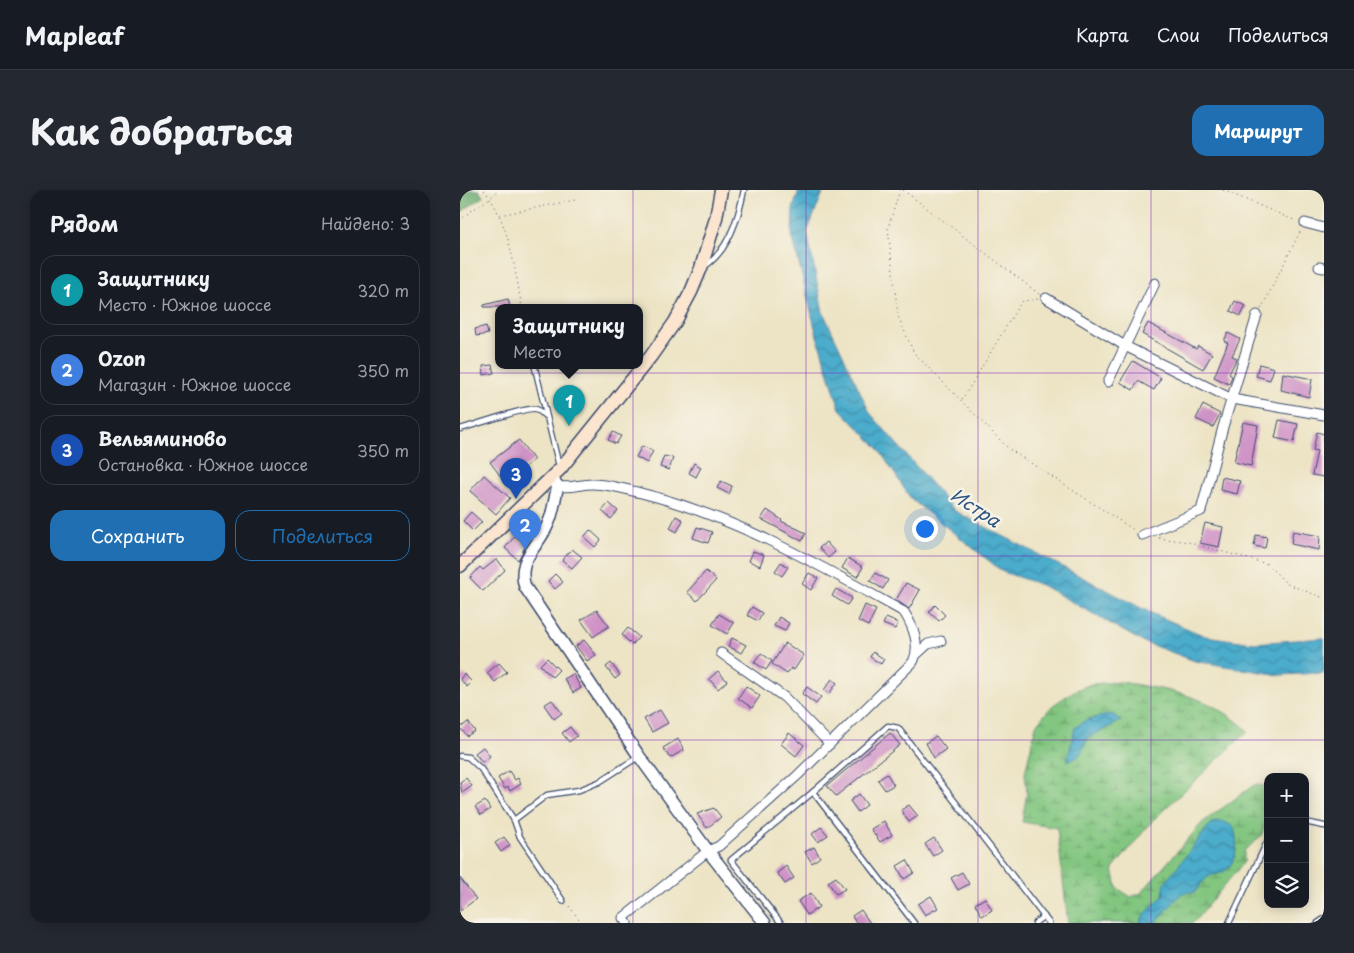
<!DOCTYPE html>
<html lang="ru">
<meta charset="utf-8">
<style>
:root{--surface:#171b24;--page:#242831;--text:#f1f3f6;--muted:#9ea1a6;--line:#363941;--accent:#1f6fb2}
body{margin:0;font-family:"Playpen Sans",sans-serif;background:var(--page);color:var(--text)}
.controls{position:absolute;right:15px;bottom:15px;display:grid;overflow:hidden;border-radius:10px;box-shadow:0 2px 12px #0003}
.controls button{width:45px;height:45px;display:grid;place-items:center;padding:0;border:0;border-bottom:1px solid var(--line);background:var(--surface);color:var(--text);font:25px sans-serif}
.you{position:absolute;left:464px;top:338px;width:18px;height:18px;margin:-12px;border:4px solid #fff;border-radius:50%;background:#1a73e8;box-shadow:0 0 0 8px #1a73e833}
.badge{display:grid;place-items:center;width:32px;height:32px;border-radius:50%;background:var(--accent);color:#fff;font-size:16px;font-weight:700}
.pin{position:absolute;translate:-50% -41px;filter:drop-shadow(0 1px 2px #0008)}
.pin::after{content:'';position:absolute;top:26px;width:18px;height:15px;background:inherit;clip-path:polygon(0 0,100% 0,50% 100%)}
.popup{position:absolute;left:35px;top:114px;width:148px;height:65px;box-sizing:border-box;display:grid;place-content:center;border-radius:10px;background:var(--surface);filter:drop-shadow(0 1px 4px #0005);font-size:16px;white-space:nowrap;color:var(--muted)}
.popup b{font-size:19px;color:var(--text)}
.popup::after{content:'';position:absolute;left:50%;top:100%;margin-left:-10px;border:10px solid transparent;border-top-color:var(--surface)}
.list{margin:0;padding:0;list-style:none}
h2{display:flex;justify-content:space-between;align-items:center;height:65px;margin:0;padding:0 20px;font-size:21px}
h2 small{font-size:16px;font-weight:400;color:var(--muted)}
.list li{display:grid;grid-template-columns:32px 1fr auto;gap:15px;align-items:center;box-sizing:border-box;height:70px;margin:0 10px 10px;padding:0 10px;border:1px solid var(--line);border-radius:15px}
.list b{display:block;font-size:19px;white-space:nowrap}
.list p{margin:0;font-size:16px;white-space:nowrap;color:var(--muted)}
.list em{font-size:16px;font-style:normal;color:var(--muted)}
.actions{display:flex;gap:10px;padding:15px 20px}
.actions a{flex:1;padding:11px 0;border:1px solid var(--accent);border-radius:15px;text-align:center;font-size:18px;color:var(--accent)}
.actions .main{background:var(--accent);color:#fff}
.icon{flex:none;width:28px;height:28px;fill:none;stroke:currentColor;stroke-width:2;stroke-linecap:round;stroke-linejoin:round}
.map{position:relative;flex:none;width:864px;height:733px;overflow:hidden;border-radius:15px}
header{display:flex;align-items:center;gap:30px;box-sizing:border-box;height:70px;padding:0 25px;background:var(--surface);border-bottom:1px solid var(--line)}
header strong{font-size:24px}
nav{display:flex;gap:28px;margin-inline-start:auto;font-size:18px}
.intro{display:flex;align-items:center;justify-content:space-between;box-sizing:border-box;height:120px;padding:0 30px}
h1{margin:0;font-size:35px}
.button{padding:12px 22px;border-radius:15px;background:var(--accent);color:#fff;font-size:18px;font-weight:700}
main{display:flex;gap:30px;padding:0 30px}
aside{flex:1;background:var(--surface);border-radius:15px;box-shadow:0 2px 12px #0003}
.map>svg:first-child{display:block}
</style>
<header>
<strong>Mapleaf</strong>
<nav><a>Карта</a><a>Слои</a><a>Поделиться</a></nav>
</header>
<div class="intro"><h1>Как добраться</h1><a class="button">Маршрут</a></div>
<main>
<aside>
<h2>Рядом<small>Найдено: 3</small></h2>
<ul class="list">
<li><span class="badge" style="background:#0f9aa8">1</span><div><b>Защитнику</b><p>Место · Южное шоссе</p></div><em>320 m</em></li>
<li><span class="badge" style="background:#3f7fe0">2</span><div><b>Ozon</b><p>Магазин · Южное шоссе</p></div><em>350 m</em></li>
<li><span class="badge" style="background:#1a4fb4">3</span><div><b>Вельяминово</b><p>Остановка · Южное шоссе</p></div><em>350 m</em></li>
</ul>
<div class="actions"><a class="main">Сохранить</a><a>Поделиться</a></div>
</aside>
<div class="map">
<svg width="864" height="733" viewBox="0 0 864 733">
<defs>
<pattern id="forest-crowns" width="20" height="18" patternUnits="userSpaceOnUse" patternTransform="scale(1.25)"><rect width="20" height="18" fill="#69ab6e"/><path d="M2 6a3 3 0 1 1 6 0M12 15a3 3 0 1 1 6 0" fill="none" stroke="#568c5e"/></pattern>
<pattern id="wetland-marsh" width="20" height="14" patternUnits="userSpaceOnUse" patternTransform="scale(1.25)"><rect width="20" height="14" fill="#82c680"/><path d="M1 5h8M5 5V1M11 12h8M15 12V8" fill="none" stroke="#6aa16c"/></pattern>
<pattern id="water-waves" width="16" height="10" patternUnits="userSpaceOnUse" patternTransform="scale(1.25)"><rect width="16" height="10" fill="#4caccb"/><path d="M0 5q4-4 8 0t8 0" fill="none" stroke="#3e8ca8"/></pattern>
</defs>
<rect width="100%" height="100%" fill="#f7f3e8"/>
<filter id="ink" filterUnits="userSpaceOnUse"><feTurbulence type="fractalNoise" baseFrequency=".02" numOctaves="2"/><feDisplacementMap in="SourceGraphic" scale="10" xChannelSelector="R" yChannelSelector="G"/><feConvolveMatrix kernelMatrix="1 2 1 2 8 2 1 2 1" color-interpolation-filters="sRGB"/></filter>
<filter id="wash" filterUnits="userSpaceOnUse"><feTurbulence type="fractalNoise" baseFrequency=".0096" numOctaves="4" result="noise"/><feDisplacementMap in="SourceGraphic" scale="20" xChannelSelector="R" yChannelSelector="G"/><feGaussianBlur stdDeviation="1.12" result="paint"/><feColorMatrix in="noise" values="0 0 0 0 0 0 0 0 0 0 0 0 0 0 0 0 0 1.4 0 .05"/><feComposite in="paint" operator="in"/></filter>
<g filter="url(#wash)">
<rect width="100%" height="100%" fill="#ede4c5"/>
<!-- forest -->
<polygon fill="url(#forest-crowns)" stroke="#426d66" points="0,0 19,0 23,7 0,23"/>
<!-- wetland -->
<path fill="url(#wetland-marsh)" stroke="#4e7a6f" d="M661 492C711 501 749 504 788 541L693 630 653 679 657 698 671 707 681 703 742 633 794 595 808 596C808 609 808 632 802 644 798 650 789 656 784 661V672L733 733H608L597 638 562 632 567 602 565 583 576 535 592 516 614 501 631 494Z"/>
<!-- water -->
<g fill="url(#water-waves)" stroke="#346e94">
<polygon points="339,0 364,0 347,42 363,122 410,223 495,321 689,422 745,446 794,453 864,448 864,483 819,485 735,471 681,451 582,395 543,382 451,309 418,258 380,219 357,146 332,45 333,19"/>
<path d="M652 524 661 531 627 548C623 560 621 569 607 571L615 538 626 530Z"/>
<path d="M762 631 773 636C779 651 778 673 763 682 759 685 752 684 748 687 743 690 739 698 735 702L722 703 695 733H680L683 726 703 706 705 693 751 633Z"/>
</g>
<g id="blocks">
<!-- building -->
<g fill="#cf92c6">
<polygon points="48,109 50,117 24,117 24,115"/>
<polygon points="775,111 786,116 781,126 770,121"/>
<polygon points="688,133 736,159 738,156 752,164 743,179 682,144"/>
<polygon points="26,136 28,144 16,146 15,139"/>
<polygon points="768,143 780,149 772,166 777,168 769,184 772,186 769,194 754,187 768,153 764,151"/>
<polygon points="673,171 701,188 694,200 678,191 673,200 660,192"/>
<polygon points="799,174 814,178 810,190 796,186"/>
<polygon points="32,175 34,183 24,185 23,176"/>
<polygon points="823,183 852,189 849,207 821,200"/>
<polygon points="743,215 760,224 753,237 736,229"/>
<polygon points="819,230 838,234 834,252 815,248"/>
<polygon points="783,232 798,235 791,276 774,272"/>
<polygon points="153,242 161,246 156,254 148,250"/>
<polygon points="857,242 864,244 864,287 852,285 857,261 853,260"/>
<polygon points="59,250 74,270 45,292 30,272"/>
<polygon points="182,256 193,261 187,273 176,267"/>
<polygon points="204,266 213,268 209,280 200,277"/>
<polygon points="234,273 241,277 236,287 229,283"/>
<polygon points="24,285 50,308 36,324 10,301"/>
<polygon points="762,287 780,291 777,304 760,300"/>
<polygon points="261,291 272,296 269,304 257,298"/>
<polygon points="149,313 158,321 151,329 142,321"/>
<polygon points="307,320 322,330 321,331 346,343 342,351 301,329"/>
<polygon points="11,322 22,332 13,341 3,331"/>
<polygon points="216,326 223,330 217,342 210,338"/>
<polygon points="745,333 763,337 759,357 740,353"/>
<polygon points="237,337 252,342 248,353 233,348"/>
<polygon points="130,340 141,350 135,357 124,347"/>
<polygon points="833,341 860,346 859,360 831,354"/>
<polygon points="796,345 807,347 805,358 794,356"/>
<polygon points="55,346 66,355 58,370 45,358"/>
<polygon points="366,352 375,362 368,368 359,358"/>
<polygon points="112,359 122,367 112,378 102,370"/>
<polygon points="293,361 304,365 300,376 289,371"/>
<polygon points="388,368 403,377 397,387 382,378"/>
<polygon points="37,369 45,380 23,401 10,388 20,377 23,380"/>
<polygon points="321,372 328,377 322,386 315,381"/>
<polygon points="246,381 256,390 237,411 227,402"/>
<polygon points="349,383 358,388 351,400 342,394"/>
<polygon points="415,383 428,390 423,399 410,391"/>
<polygon points="95,384 103,392 95,399 88,391"/>
<polygon points="446,393 460,400 449,419 436,410"/>
<polygon points="376,399 392,408 387,415 372,406"/>
<polygon points="405,415 416,420 408,436 398,431"/>
<polygon points="475,415 485,425 479,431 469,422"/>
<polygon points="292,417 302,423 298,431 287,425"/>
<polygon points="137,420 149,436 133,447 121,430"/>
<polygon points="259,424 274,433 267,444 252,435"/>
<polygon points="319,427 329,433 325,441 314,436"/>
<polygon points="426,428 438,433 435,439 423,434"/>
<polygon points="168,438 179,447 172,455 162,445"/>
<polygon points="272,448 286,455 281,463 268,456"/>
<polygon points="124,450 136,465 127,471 116,456"/>
<polygon points="325,453 344,465 334,480 331,478 327,484 312,474"/>
<polygon points="413,462 424,469 421,474 410,467"/>
<polygon points="301,463 312,471 306,480 294,472"/>
<polygon points="87,468 99,480 92,487 80,475"/>
<polygon points="39,473 47,482 35,492 27,483"/>
<polygon points="151,473 160,485 155,489 146,477"/>
<polygon points="258,481 267,491 258,499 249,489"/>
<polygon points="4,484 12,492 7,497 0,489"/>
<polygon points="113,484 121,498 113,503 104,489"/>
<polygon points="372,489 377,493 369,504 364,500"/>
<polygon points="286,496 300,506 292,518 278,508"/>
<polygon points="347,497 361,507 356,514 342,504"/>
<polygon points="92,510 102,523 94,529 84,515"/>
<polygon points="200,520 208,533 192,542 184,529"/>
<polygon points="8,532 15,541 7,546 0,538"/>
<polygon points="110,537 117,546 109,552 102,543"/>
<polygon points="329,543 344,555 336,566 321,554"/>
<polygon points="430,543 440,555 376,606 367,596"/>
<polygon points="476,546 486,559 474,568 466,553"/>
<polygon points="218,549 224,560 210,568 203,558"/>
<polygon points="23,557 30,566 22,572 15,563"/>
<polygon points="49,581 55,590 58,588 61,594 50,601 48,597 45,599 38,588"/>
<polygon points="427,584 434,595 425,600 418,590"/>
<polygon points="6,588 12,596 2,603 0,592"/>
<polygon points="399,604 407,615 398,622 390,611"/>
<polygon points="25,611 30,619 21,625 15,617"/>
<polygon points="449,615 458,626 449,632 441,620"/>
<polygon points="254,618 261,627 247,638 237,624"/>
<polygon points="424,631 432,645 420,652 411,639"/>
<polygon points="361,637 368,645 358,652 352,644"/>
<polygon points="44,647 50,655 41,662 35,653"/>
<polygon points="474,648 482,660 473,666 465,654"/>
<polygon points="354,657 360,667 352,673 345,662"/>
<polygon points="447,670 454,683 444,689 437,676"/>
<polygon points="326,676 334,688 325,694 317,683"/>
<polygon points="502,682 509,694 498,700 491,688"/>
<polygon points="376,687 385,699 376,704 368,692"/>
<polygon points="0,688 16,709 0,721"/>
<polygon points="351,703 359,717 347,725 338,711"/>
<polygon points="471,706 478,718 465,725 458,714"/>
<polygon points="525,708 532,720 522,726 515,714"/>
<polygon points="401,720 410,733 396,733 392,726"/>
</g>
</g>
</g>
<g filter="url(#ink)">
<use href="#blocks" fill-opacity="0" stroke="#3a4a6d" stroke-width="1"/>
<g fill="none" stroke-linecap="round" stroke-linejoin="round">
<defs>
<g id="service">
<path d="M245 76C268 61 279 26 284 0"/>
<polyline points="75,178 99,276"/>
<path d="M0 239C13 236 68 216 76 219 79 220 83 224 85 226"/>
<polyline points="0,566 8,567 21,579 54,630 60,647 103,711"/>
<polyline points="353,602 428,536 438,538 589,733"/>
<polyline points="54,630 87,605 119,600 139,592 178,567"/>
<polyline points="845,632 864,636"/>
<polyline points="321,733 271,670 353,602 454,733"/>
<polyline points="575,733 584,726"/>
<polyline points="769,733 808,650"/>
<polyline points="858,733 864,729"/>
</g>
<g id="minor">
<polyline points="845,33 864,38"/>
<polyline points="859,77 864,78"/>
<polyline points="586,108 665,156 772,209 864,225"/>
<polyline points="648,192 695,93"/>
<path d="M98 296C110 299 120 294 132 294 148 294 165 299 181 303 274 326 361 376 444 422 453 436 461 456 453 472L338 585 259 656 248 661 163 728 167 733"/>
<polyline points="682,345 741,321 763,237 797,125"/>
<polyline points="261,463 324,507 370,554"/>
<polyline points="457,464 468,454 481,451"/>
</g>
<path id="tertiary" d="M91 288 98 296C94 309 94 322 88 334 78 358 56 369 65 397L179 566 248 661 305 733"/>
<polyline id="secondary" points="0,376 100,279 191,166 215,132 231,102 241,78 256,28 261,0"/>
</defs>
<!-- service casing -->
<use href="#service" stroke="#3a4a6d" stroke-width="7"/>
<!-- minor casing -->
<use href="#minor" stroke="#3a4a6d" stroke-width="11"/>
<!-- tertiary casing -->
<use href="#tertiary" stroke="#3a4a6d" stroke-width="14"/>
<!-- secondary casing -->
<use href="#secondary" stroke="#3a4a6d" stroke-width="15"/>
<!-- path -->
<g stroke="#3a4a6d" stroke-width="1" stroke-dasharray="1 4" stroke-linecap="butt">
<path d="M24 0C50 33 54 77 62 117"/>
<polyline points="440,0 428,38 438,126 454,163 549,259 674,340"/>
<polyline points="443,0 579,104"/>
<polyline points="763,0 836,31"/>
<polyline points="40,25 115,10"/>
<path d="M0 31C12 17 28 13 38 0"/>
<polyline points="801,119 841,40"/>
<polyline points="502,210 558,117 563,111 578,109"/>
<polyline points="699,348 728,352 807,374 827,394 864,408"/>
<polyline points="109,716 122,733"/>
</g>
<!-- service -->
<use href="#service" stroke="#fff" stroke-width="4.5"/>
<!-- minor -->
<use href="#minor" stroke="#fff" stroke-width="9"/>
<!-- tertiary -->
<use href="#tertiary" stroke="#fff" stroke-width="11"/>
<!-- secondary -->
<use href="#secondary" stroke="#fbe5cf" stroke-width="12"/>
</g>
</g>
<!-- grid -->
<path fill="none" stroke="#7b2cbf" stroke-width="1" stroke-opacity="0.55" d="M173 0V733M346 0V733M518 0V733M691 0V733M0 183H864M0 366H864M0 550H864"/>
<g text-anchor="middle" dominant-baseline="central" stroke-width="5" stroke-linejoin="round" paint-order="stroke">
<!-- water labels -->
<g font-size="18" font-style="italic" fill="#2a547f" stroke="#f7f3e8">
<text transform="translate(516 317) rotate(33)">Истра</text>
</g>
</g>
</svg>
<div class="controls">
<button>+</button>
<button>−</button>
<button><svg class="icon" aria-label="layers" viewBox="0 0 24 24"><path d="M12 4l9 5-9 5-9-5zM3 14l9 5 9-5"/></svg></button>
</div>
<div class="you"></div>
<div class="pin badge" style="left:109px;top:236px;background:#0f9aa8">1</div>
<div class="popup"><b>Защитнику</b>Место</div>
<div class="pin badge" style="left:65px;top:360px;background:#3f7fe0">2</div>
<div class="pin badge" style="left:56px;top:309px;background:#1a4fb4">3</div>
</div>
</main>
